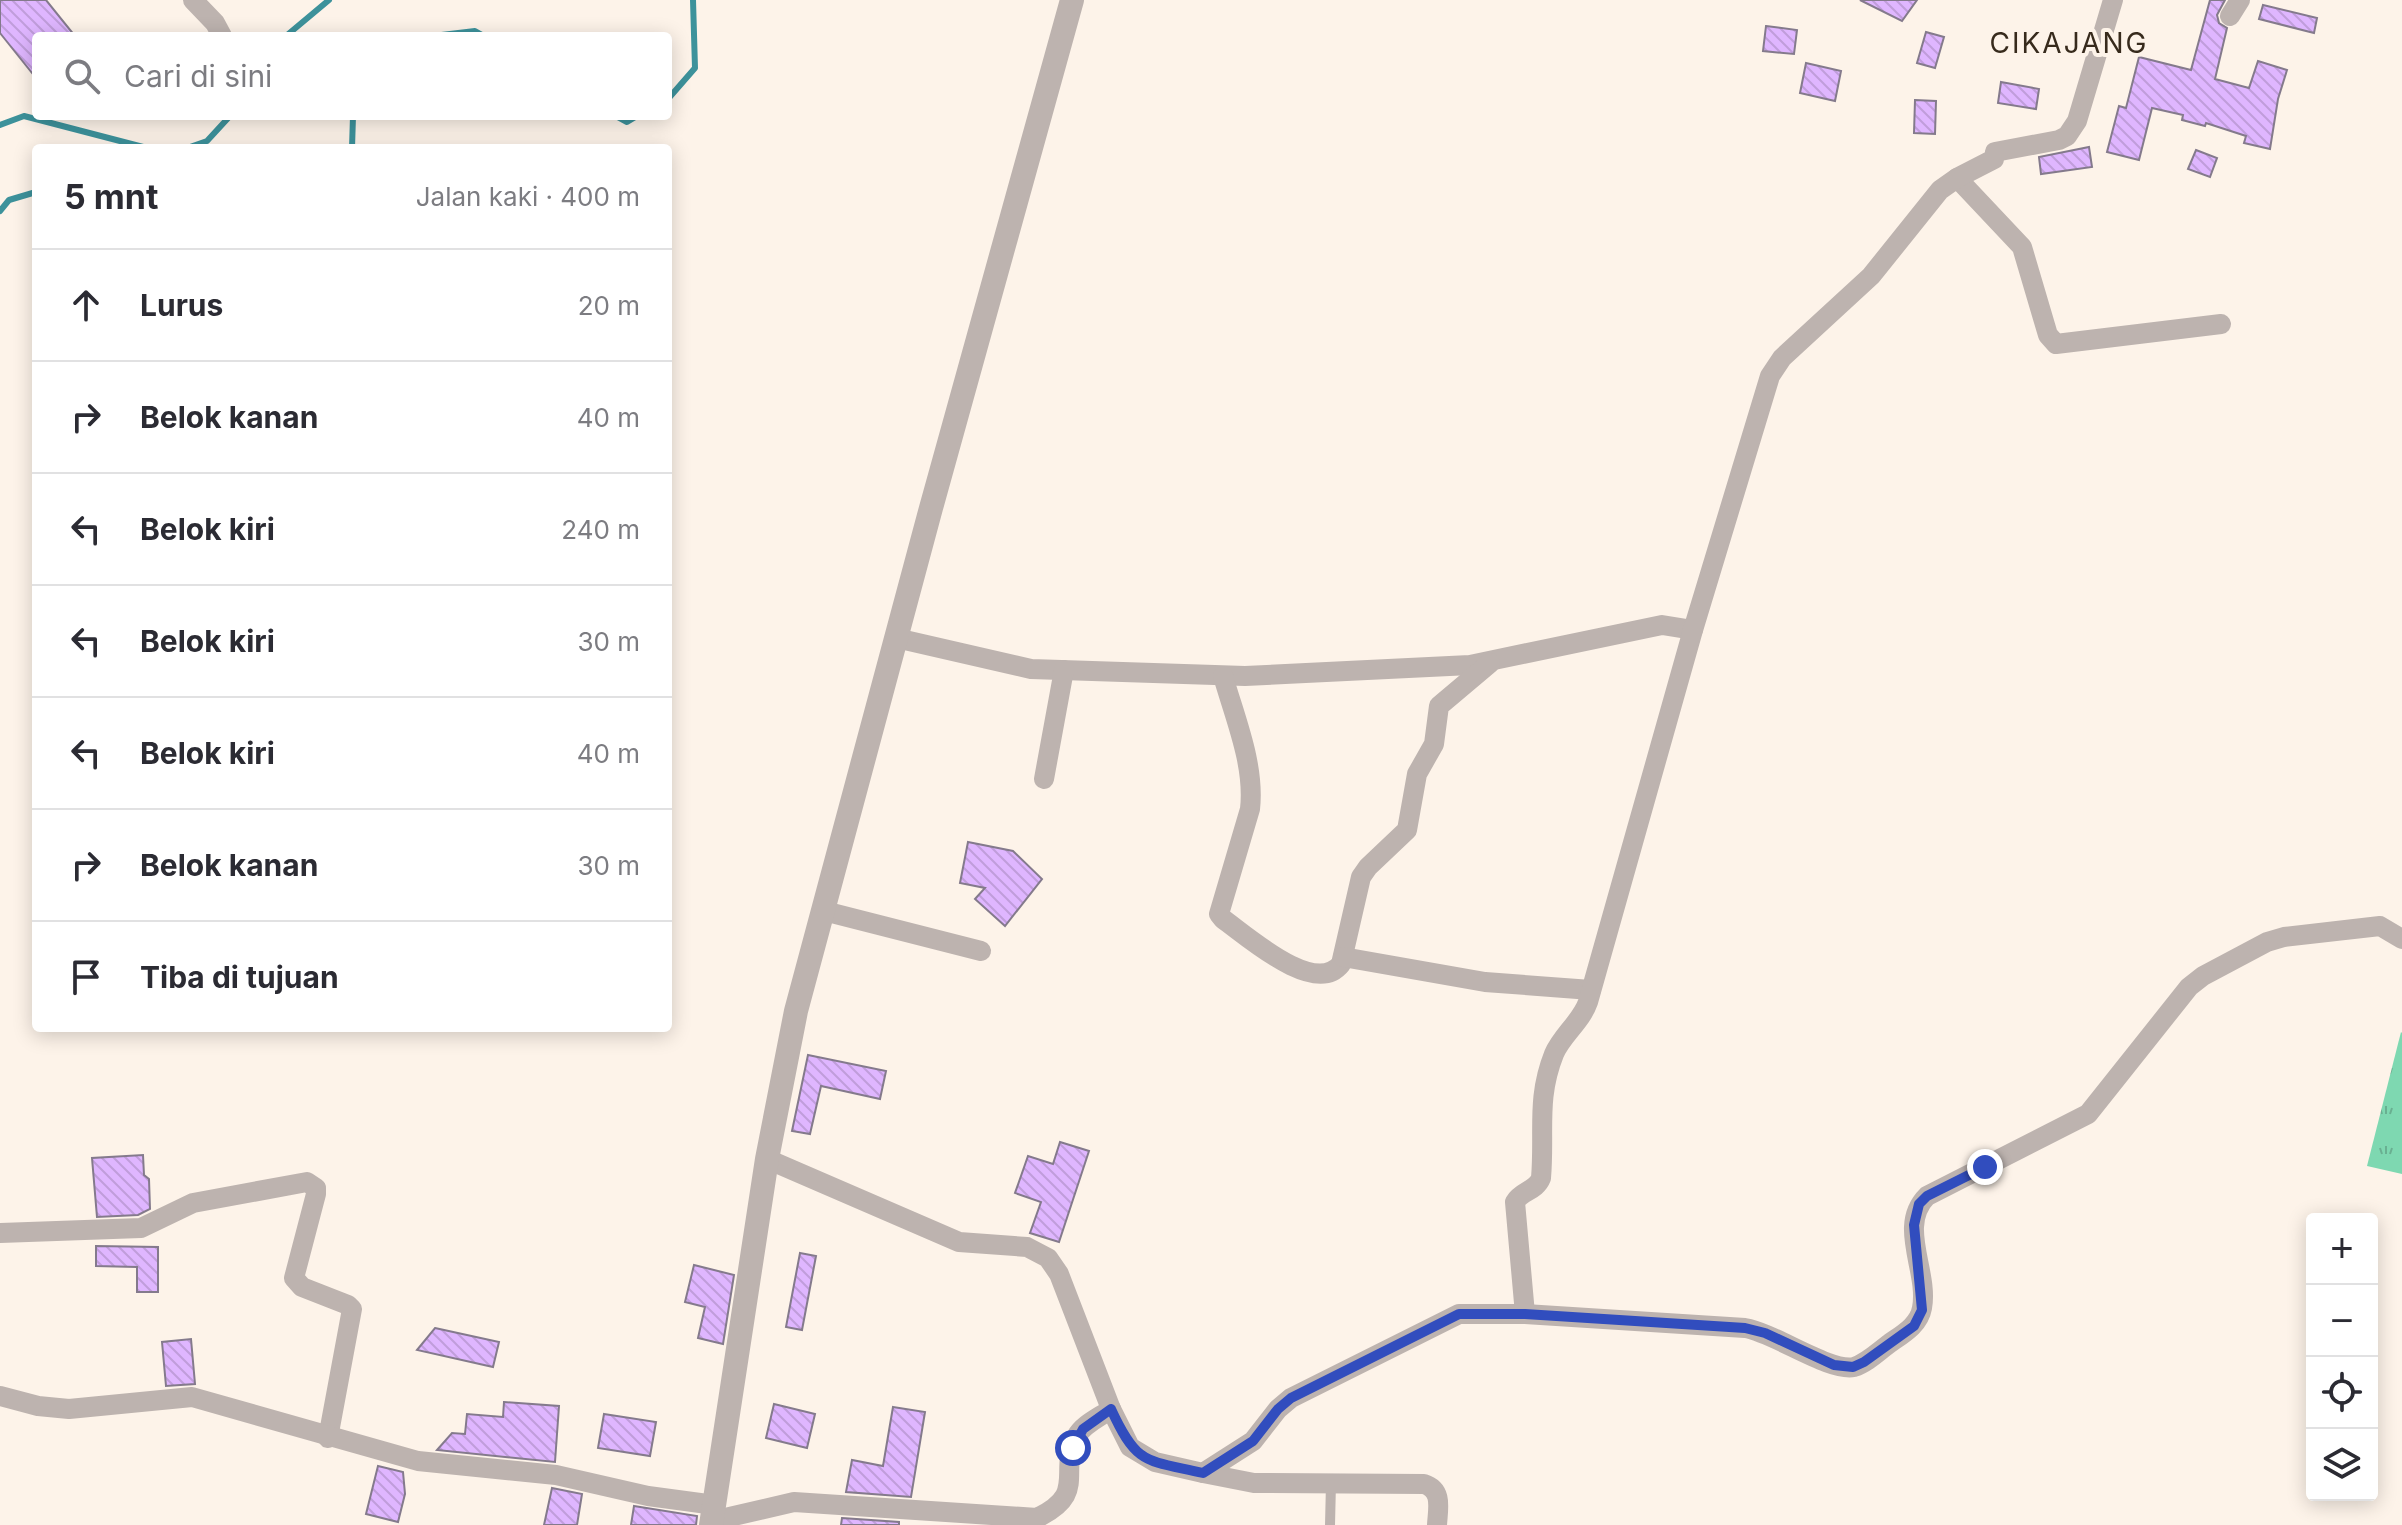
<!DOCTYPE html>
<html lang="id">
<meta charset="utf-8">
<style>
:root{--surface:#fff;--page:#f2f2f3;--text:#2b2b33;--muted:#7c7c81;--line:#e1e1e2}
body{margin:0;font-family:Inter,sans-serif;background:var(--page);color:var(--text)}
.controls{position:absolute;right:24px;bottom:24px;display:grid;overflow:hidden;border-radius:8px;box-shadow:0 4px 20px #0003}
.controls button{width:72px;height:72px;display:grid;place-items:center;padding:0;border:0;border-bottom:2px solid var(--line);background:var(--surface);color:var(--text);font:40px sans-serif}
.stop{position:absolute;width:24px;height:24px;margin:-18px;border:6px solid #314dbe;border-radius:50%;background:#fff}
.stop.end{background:#314dbe;border-color:#fff;box-shadow:0 2px 8px #0008}
.list{margin:0;padding:0;list-style:none}
h2{display:flex;justify-content:space-between;align-items:center;height:104px;margin:0;padding:0 32px;font-size:34px}
h2 small{font-size:26px;font-weight:400;color:var(--muted)}
.list li{display:grid;grid-template-columns:52px 1fr auto;gap:24px;align-items:center;box-sizing:border-box;height:112px;padding:0 32px;border-top:2px solid var(--line)}
.list b{display:block;font-size:30px;white-space:nowrap}
.list em{font-size:26px;font-style:normal;color:var(--muted)}
.icon{flex:none;width:44px;height:44px;fill:none;stroke:currentColor;stroke-width:2;stroke-linecap:round;stroke-linejoin:round}
.map{position:relative;flex:none;width:2402px;height:1525px;overflow:hidden}
.search{position:absolute;background:var(--surface);box-shadow:0 4px 20px #0003;left:32px;top:32px;width:640px;height:88px;display:flex;align-items:center;gap:20px;box-sizing:border-box;padding:0 28px;border-radius:8px;color:var(--muted);font-size:30px}
.panel{position:absolute;background:var(--surface);box-shadow:0 4px 20px #0003;left:32px;top:144px;width:640px;height:888px;border-radius:8px}
.map>svg:first-child{display:block}
</style>
<div class="map">
<svg width="2402" height="1525" viewBox="0 0 2402 1525">
<defs>
<pattern id="grass-tufts" width="24" height="20" patternUnits="userSpaceOnUse" patternTransform="scale(2)"><rect width="24" height="20" fill="#7ed8b1"/><path d="M3 7l-1-3M5 7V3M7 7l1-3M15 17l-1-3M17 17v-4M19 17l1-3" fill="none" stroke="#69b091"/></pattern>
<pattern id="building-back-hatch" width="6" height="6" patternUnits="userSpaceOnUse" patternTransform="scale(2)"><rect width="6" height="6" fill="#dfb6ff"/><path d="M-1 5l2 2M0 0l6 6M5-1l2 2" fill="none" stroke="#c09ddb"/></pattern>
</defs>
<rect width="100%" height="100%" fill="#fdf3e9"/>
<!-- grass -->
<polygon fill="url(#grass-tufts)" points="2401,1032 2402,1033 2402,1174 2367,1166"/>
<g fill="none" stroke-linecap="round" stroke-linejoin="round">
<!-- stream -->
<g stroke="#3d929b" stroke-width="6">
<polyline points="286,36 329,0"/>
<polyline points="433,36 475,31 484,36"/>
<polyline points="668,99 695,68 693,0"/>
<polyline points="616,116 627,122 637,116"/>
<polyline points="0,125 24,116 147,148"/>
<polyline points="187,148 207,141 230,116"/>
<polyline points="352,148 353,116"/>
<polyline points="0,211 9,200 36,192"/>
</g>
</g>
<!-- building -->
<g fill="url(#building-back-hatch)" stroke="#847a8c" stroke-width="2">
<polygon points="0,0 46,0 75,36 36,36 36,78 0,33"/>
<polygon points="1860,0 1917,0 1902,21"/>
<polygon points="2210,0 2225,0 2217,15 2219,23 2227,28 2215,79 2249,88 2258,61 2287,70 2278,99 2270,149 2244,143 2246,136 2206,123 2205,126 2182,120 2183,115 2152,108 2139,160 2107,152 2119,106 2126,108 2139,57 2191,70"/>
<polygon points="2263,5 2317,18 2314,33 2259,19"/>
<polygon points="1766,26 1797,30 1794,54 1763,51"/>
<polygon points="1926,32 1944,37 1935,68 1917,63"/>
<polygon points="1806,63 1841,71 1835,101 1800,93"/>
<polygon points="2001,82 2039,89 2036,109 1998,103"/>
<polygon points="1915,100 1936,101 1935,134 1914,133"/>
<polygon points="2089,147 2092,167 2041,174 2039,157"/>
<polygon points="2196,150 2217,158 2210,177 2188,169"/>
<polygon points="968,842 1013,851 1042,879 1005,926 975,899 985,888 960,883"/>
<polygon points="808,1055 886,1071 880,1099 821,1086 810,1134 792,1131"/>
<polygon points="1060,1142 1089,1151 1059,1242 1030,1233 1041,1202 1015,1193 1028,1156 1053,1164"/>
<polygon points="143,1155 144,1175 149,1179 150,1209 138,1215 97,1217 92,1158"/>
<polygon points="96,1246 158,1247 158,1292 137,1292 137,1267 96,1266"/>
<polygon points="800,1253 816,1256 802,1330 786,1327"/>
<polygon points="694,1265 734,1275 723,1344 698,1338 705,1307 685,1302"/>
<polygon points="435,1328 499,1342 493,1367 417,1350"/>
<polygon points="191,1339 195,1384 166,1386 162,1342"/>
<polygon points="504,1402 559,1406 555,1462 437,1450 452,1433 465,1434 467,1414 503,1417"/>
<polygon points="774,1404 815,1414 807,1448 766,1438"/>
<polygon points="893,1407 925,1412 911,1497 846,1492 852,1460 883,1466"/>
<polygon points="604,1414 656,1422 650,1456 598,1448"/>
<polygon points="378,1466 403,1472 405,1494 398,1522 366,1514"/>
<polygon points="552,1488 582,1494 577,1525 544,1525"/>
<polygon points="634,1506 697,1516 696,1525 631,1525"/>
<polygon points="842,1518 899,1522 899,1525 841,1525"/>
</g>
<g fill="none" stroke-linecap="round" stroke-linejoin="round">
<!-- service -->
<polyline stroke="#bdb3af" stroke-width="10" points="1330,1525 1331,1483"/>
<!-- minor -->
<g stroke="#bdb3af" stroke-width="20">
<polyline points="193,0 215,23 222,36"/>
<polyline points="2230,16 2240,0"/>
<polyline points="1957,178 2022,247 2048,335 2056,344 2221,324"/>
<polyline points="896,638 1031,669 1245,676 1470,665 1662,625 1693,630"/>
<path d="M1223 676C1235 718 1255 765 1250 809L1219 914 1223 919C1247 936 1315 997 1341 964L1361 877 1368 867 1407 830 1417 774 1434 744 1439 706 1490 663"/>
<polyline points="1044,779 1064,670"/>
<polyline points="824,911 981,951"/>
<polyline points="1343,957 1485,982 1591,990"/>
<path d="M767 1159 959 1242 1027 1247 1048 1258 1059 1274 1111 1409 1130 1447 1155 1462 1203 1473 1253 1441 1278 1409 1291 1398 1459 1314H1525L1745 1328C1775 1333 1829 1372 1854 1367 1867 1363 1879 1351 1890 1343 1903 1334 1919 1325 1922 1308 1929 1271 1897 1226 1927 1196L2088 1114 2189 987 2203 976 2267 942 2284 937 2380 926 2402 939"/>
<polyline points="0,1233 141,1228 193,1203 307,1182 316,1188 316,1194 294,1278 302,1287 348,1305 352,1309 328,1438"/>
<path d="M1525 1314 1515 1202C1521 1191 1536 1191 1541 1178 1545 1132 1536 1099 1554 1054 1562 1035 1581 1022 1588 1002L1693 630 1770 376 1782 358 1871 276 1940 190 1957 178 1994 159 1995 152 2059 140 2067 136 2077 121 2113 0"/>
<polyline points="0,1396 38,1406 69,1409 192,1397 418,1461 556,1475 648,1496 715,1505"/>
<path d="M1203 1473 1254 1483 1424 1484C1443 1490 1438 1508 1437 1525"/>
<path d="M712 1521 794 1502 1037 1518C1088 1493 1058 1474 1076 1437 1083 1424 1100 1417 1111 1409"/>
</g>
<!-- tertiary -->
<polyline stroke="#bdb3af" stroke-width="24" points="711,1525 767,1159 796,1011 931,508 1072,0"/>
</g>
<g fill="none" stroke-linecap="round" stroke-linejoin="round">
<!-- route -->
<path stroke="#314dbe" stroke-width="10" d="M1073 1448 1083 1429 1111 1409C1137 1466 1146 1460 1203 1473L1253 1441 1278 1409 1291 1398 1459 1314H1525L1745 1328 1765 1333 1834 1365 1853 1367 1864 1362 1914 1326 1922 1310 1914 1225 1919 1204 1927 1196 1985 1167"/>
</g>
<g text-anchor="middle" dominant-baseline="central" stroke-width="8" stroke-linejoin="round" paint-order="stroke">
<!-- quarter labels -->
<g font-size="28" letter-spacing="2" fill="#372a1c" stroke="#fdf3e9">
<text x="2069" y="43">CIKAJANG</text>
</g>
</g>
</svg>
<div class="controls">
<button>+</button>
<button>−</button>
<button><svg class="icon" aria-label="locate" viewBox="0 0 24 24"><circle cx="12" cy="12" r="6"/><path d="M12 2v4M12 18v4M2 12h4M18 12h4"/></svg></button>
<button><svg class="icon" aria-label="layers" viewBox="0 0 24 24"><path d="M12 4l9 5-9 5-9-5zM3 14l9 5 9-5"/></svg></button>
</div>
<div class="stop" style="left:1073px;top:1448px"></div>
<div class="stop end" style="left:1985px;top:1167px"></div>
<div class="search"><svg class="icon" aria-label="search" viewBox="0 0 24 24"><circle cx="10" cy="10" r="6"/><path d="M15 15l6 6"/></svg>Cari di sini</div>
<section class="panel">
<h2>5 mnt<small>Jalan kaki · 400 m</small></h2>
<ul class="list">
<li><svg class="icon" aria-label="ahead" viewBox="0 0 24 24"><path d="M12 20V5M6 11l6-6 6 6"/></svg><div><b>Lurus</b></div><em>20 m</em></li>
<li><svg class="icon" aria-label="right" viewBox="0 0 24 24"><path d="M7 20v-9h11M14 6l5 5-5 5"/></svg><div><b>Belok kanan</b></div><em>40 m</em></li>
<li><svg class="icon" aria-label="left" viewBox="0 0 24 24"><path d="M17 20v-9H6M10 6l-5 5 5 5"/></svg><div><b>Belok kiri</b></div><em>240 m</em></li>
<li><svg class="icon" aria-label="left" viewBox="0 0 24 24"><path d="M17 20v-9H6M10 6l-5 5 5 5"/></svg><div><b>Belok kiri</b></div><em>30 m</em></li>
<li><svg class="icon" aria-label="left" viewBox="0 0 24 24"><path d="M17 20v-9H6M10 6l-5 5 5 5"/></svg><div><b>Belok kiri</b></div><em>40 m</em></li>
<li><svg class="icon" aria-label="right" viewBox="0 0 24 24"><path d="M7 20v-9h11M14 6l5 5-5 5"/></svg><div><b>Belok kanan</b></div><em>30 m</em></li>
<li><svg class="icon" aria-label="arrive" viewBox="0 0 24 24"><path d="M6 21V4h12l-3 4 3 4H6"/></svg><div><b>Tiba di tujuan</b></div></li>
</ul>
</section>
</div>
